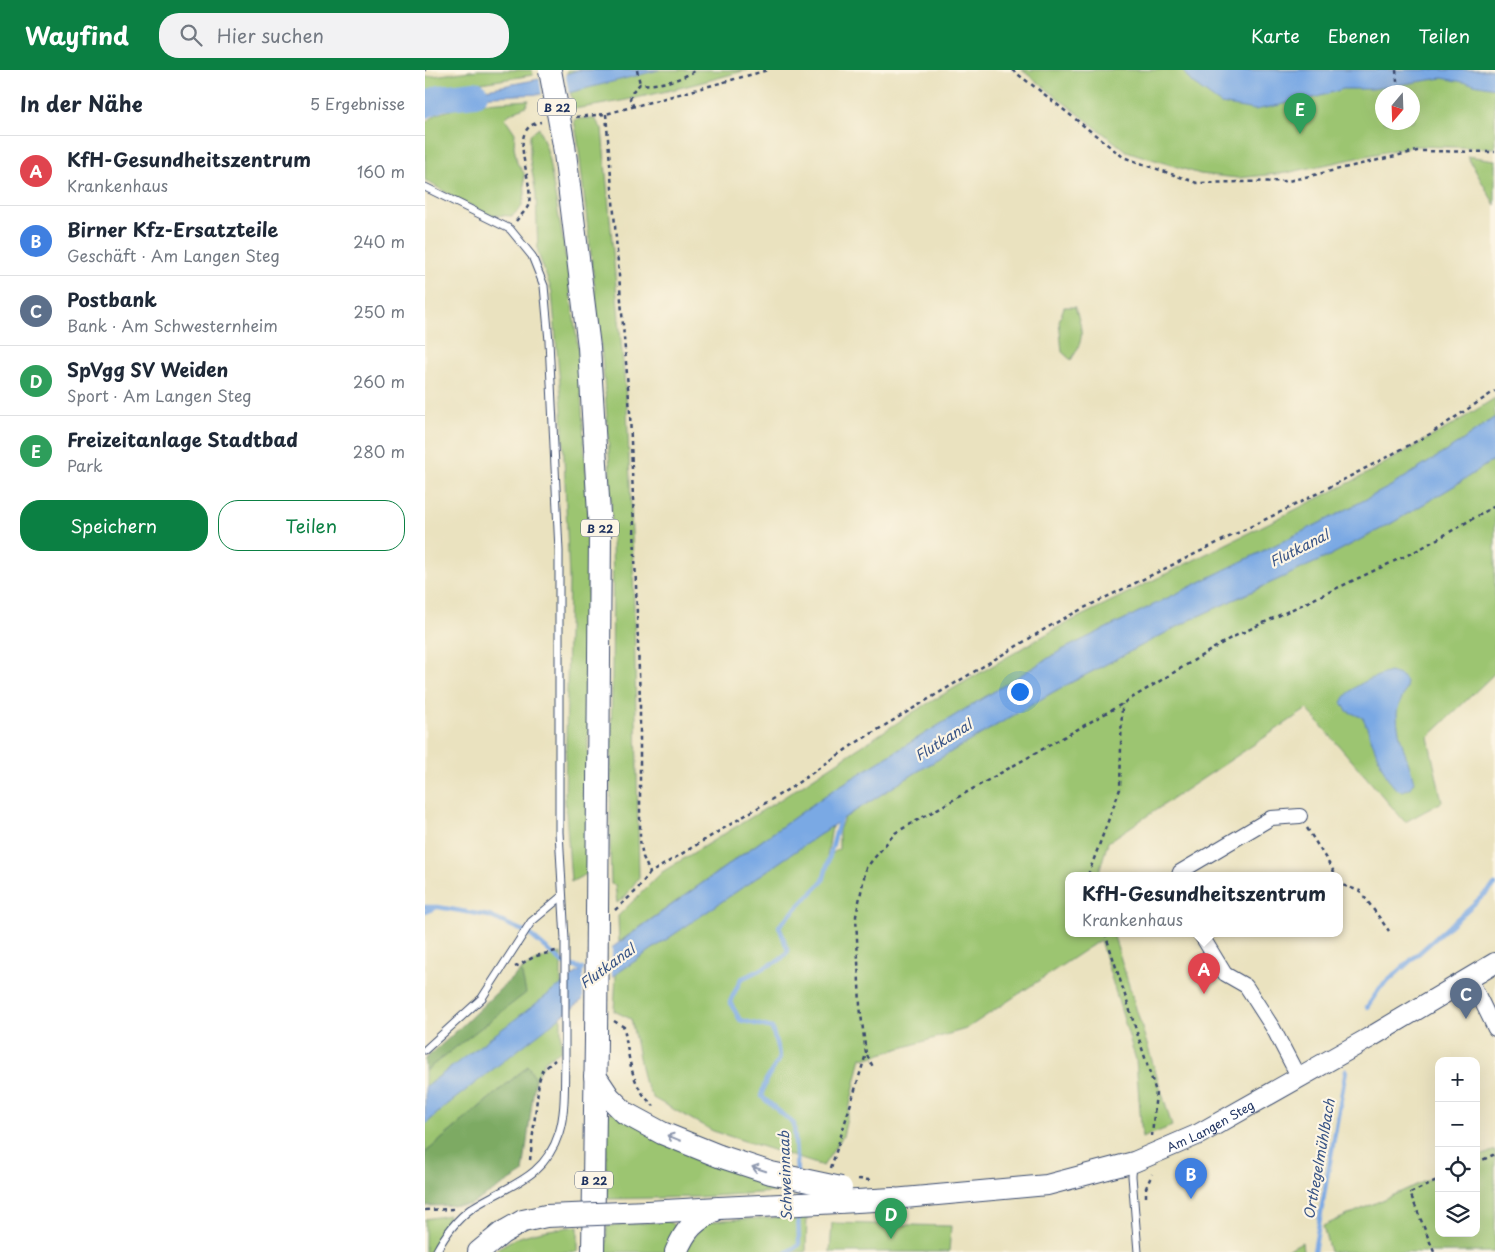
<!DOCTYPE html>
<html lang="de">
<meta charset="utf-8">
<style>
:root{--surface:#fff;--page:#f2f2f3;--text:#1f2937;--muted:#747a83;--line:#e0e1e3;--accent:#0b8043}
body{margin:0;font-family:"Playpen Sans",sans-serif;background:var(--page);color:var(--text)}
.controls{position:absolute;right:15px;bottom:15px;display:grid;overflow:hidden;border-radius:10px;box-shadow:0 5px 20px #0002}
.controls button{width:45px;height:45px;display:grid;place-items:center;padding:0;border:0;border-bottom:1px solid var(--line);background:var(--surface);color:var(--text);font:25px sans-serif}
.compass{position:absolute;left:950px;top:15px;width:45px;height:45px;border-radius:50%;background:var(--surface);box-shadow:0 5px 20px #0002;rotate:199deg}
.you{position:absolute;left:594px;top:621px;width:18px;height:18px;margin:-12px;border:4px solid #fff;border-radius:50%;background:#1a73e8;box-shadow:0 0 0 8px #1a73e833}
.badge{display:grid;place-items:center;width:32px;height:32px;border-radius:50%;background:var(--accent);color:#fff;font-size:16px;font-weight:700}
.pin{position:absolute;translate:-50% -41px;filter:drop-shadow(0 1px 2px #0008)}
.pin::after{content:'';position:absolute;top:26px;width:18px;height:15px;background:inherit;clip-path:polygon(0 0,100% 0,50% 100%)}
.popup{position:absolute;left:640px;top:802px;width:278px;height:65px;box-sizing:border-box;display:grid;place-content:center;border-radius:10px;background:var(--surface);filter:drop-shadow(0 1px 4px #0005);font-size:16px;white-space:nowrap;color:var(--muted)}
.popup b{font-size:19px;color:var(--text)}
.popup::after{content:'';position:absolute;left:50%;top:100%;margin-left:-10px;border:10px solid transparent;border-top-color:var(--surface)}
.list{margin:0;padding:0;list-style:none}
h2{display:flex;justify-content:space-between;align-items:center;height:65px;margin:0;padding:0 20px;font-size:21px}
h2 small{font-size:16px;font-weight:400;color:var(--muted)}
.list li{display:grid;grid-template-columns:32px 1fr auto;gap:15px;align-items:center;box-sizing:border-box;height:70px;padding:0 20px;border-top:1px solid var(--line)}
.list b{display:block;font-size:19px;white-space:nowrap}
.list p{margin:0;font-size:16px;white-space:nowrap;color:var(--muted)}
.list em{font-size:16px;font-style:normal;color:var(--muted)}
.actions{display:flex;gap:10px;padding:15px 20px}
.actions a{flex:1;padding:11px 0;border:1px solid var(--accent);border-radius:20px;text-align:center;font-size:18px;color:var(--accent)}
.actions .main{background:var(--accent);color:#fff}
.icon{flex:none;width:28px;height:28px;fill:none;stroke:currentColor;stroke-width:2;stroke-linecap:round;stroke-linejoin:round}
.map{position:relative;flex:none;width:1070px;height:1182px;overflow:hidden}
header{display:flex;align-items:center;gap:30px;box-sizing:border-box;height:70px;padding:0 25px;background:var(--accent);color:#fff}
header strong{font-size:24px}
nav{display:flex;gap:28px;margin-inline-start:auto;font-size:18px}
.search{width:350px;height:45px;background:var(--page);display:flex;align-items:center;gap:12px;box-sizing:border-box;padding:0 18px;border-radius:20px;color:var(--muted);font-size:19px}
main{display:flex}
aside{flex:1;background:var(--surface)}
.map>svg:first-child{display:block}
</style>
<header>
<strong>Wayfind</strong>
<div class="search"><svg class="icon" aria-label="search" viewBox="0 0 24 24"><circle cx="10" cy="10" r="6"/><path d="M15 15l6 6"/></svg>Hier suchen</div>
<nav><a>Karte</a><a>Ebenen</a><a>Teilen</a></nav>
</header>
<main>
<aside>
<h2>In der Nähe<small>5 Ergebnisse</small></h2>
<ul class="list">
<li><span class="badge" style="background:#e0444e">A</span><div><b>KfH-Gesundheitszentrum</b><p>Krankenhaus</p></div><em>160 m</em></li>
<li><span class="badge" style="background:#3f7fe0">B</span><div><b>Birner Kfz-Ersatzteile</b><p>Geschäft · Am Langen Steg</p></div><em>240 m</em></li>
<li><span class="badge" style="background:#5c6f8a">C</span><div><b>Postbank</b><p>Bank · Am Schwesternheim</p></div><em>250 m</em></li>
<li><span class="badge" style="background:#2e9e5b">D</span><div><b>SpVgg SV Weiden</b><p>Sport · Am Langen Steg</p></div><em>260 m</em></li>
<li><span class="badge" style="background:#2e9e5b">E</span><div><b>Freizeitanlage Stadtbad</b><p>Park</p></div><em>280 m</em></li>
</ul>
<div class="actions"><a class="main">Speichern</a><a>Teilen</a></div>
</aside>
<div class="map">
<svg width="1070" height="1182" viewBox="0 0 1070 1182">
<rect width="100%" height="100%" fill="#fcf5e5"/>
<filter id="ink" filterUnits="userSpaceOnUse"><feTurbulence type="fractalNoise" baseFrequency=".02" numOctaves="2"/><feDisplacementMap in="SourceGraphic" scale="10" xChannelSelector="R" yChannelSelector="G"/><feConvolveMatrix kernelMatrix="1 2 1 2 8 2 1 2 1" color-interpolation-filters="sRGB"/></filter>
<filter id="wash" filterUnits="userSpaceOnUse"><feTurbulence type="fractalNoise" baseFrequency=".0096" numOctaves="4" result="noise"/><feDisplacementMap in="SourceGraphic" scale="20" xChannelSelector="R" yChannelSelector="G"/><feGaussianBlur stdDeviation="1.12" result="paint"/><feColorMatrix in="noise" values="0 0 0 0 0 0 0 0 0 0 0 0 0 0 0 0 0 1.4 0 .05"/><feComposite in="paint" operator="in"/></filter>
<g filter="url(#wash)">
<rect width="100%" height="100%" fill="#eae2bf"/>
<!-- green -->
<g fill="#9cc571" stroke="#5c7a68" fill-rule="evenodd">
<polygon points="53,0 107,0 108,5 3,21 0,23 0,7"/>
<path d="M142 0H322C264 16 208 31 148 39Z"/>
<path d="M597 0H1070V78L988 76 861 103 813 108 775 104 701 81ZM958 22H988V52H958Z"/>
<polygon points="104,30 101,36 86,43 80,48 90,63 89,76 92,93 99,103 100,124 96,138 87,146 66,145 34,130 0,110 0,53 12,44 45,34"/>
<path d="M160 48 170 49 177 59 202 338 208 488 214 807 200 827 192 833 190 815 186 814 185 777C185 652 191 527 185 403 181 293 165 182 153 72L149 50Z"/>
<polygon points="114,58 122,80 139,176 153,278 163,432 163,803 146,812 140,729 144,510 137,338 127,222 113,183 111,124 105,89 105,65"/>
<polygon points="1042,86 1070,90 1070,135"/>
<path d="M639 237H650C658 261 660 269 646 290L637 282 634 251Z"/>
<polygon points="1070,328 1070,347 1034,373 966,416 911,445 635,581 408,720 194,872 193,846 237,802 356,729 490,641 632,558 932,409 1029,354"/>
<polygon points="1070,389 1070,603 1003,667 1017,732 980,752 882,639 683,772 673,805 644,805 644,863 688,863 747,1056 717,1068 711,990 675,870 541,959 442,988 436,987 418,1066 398,1096 288,1061 228,1028 219,1011 206,949 189,941 191,904 407,756 402,787 414,779 414,760 419,748 495,700 630,621 769,548 902,487 967,453 1029,416"/>
<polygon points="136,883 136,915 0,1017 0,1001 100,923 96,900 113,890"/>
<polygon points="136,945 136,980 120,991 110,1009 103,996 0,1083 0,1055 18,1038"/>
<polygon points="187,1042 379,1120 272,1127 182,1129 181,1047"/>
<polygon points="1070,1080 1070,1182 905,1182 898,1156 1014,1105 1014,1163 1051,1163 1051,1088"/>
<polygon points="24,1145 7,1182 0,1182 0,1149"/>
<polygon points="382,1146 381,1182 259,1182 278,1154 297,1150"/>
<polygon points="243,1151 250,1156 241,1182 181,1182 182,1156"/>
<polygon points="407,1153 526,1156 524,1182 405,1182"/>
<path d="M153 1156V1182H69C91 1162 125 1160 153 1156Z"/>
<polygon points="877,1172 878,1182 858,1182"/>
</g>
<!-- forest -->
<g fill="#7daa63" stroke="#4c6c60">
<path d="M96 900 101 923 0 1001V989C34 961 63 929 96 900Z"/>
<polygon points="103,996 110,1009 98,1103 45,1135 0,1136 0,1083"/>
</g>
<!-- water -->
<g fill="#7aa9e4" stroke="#4a6ca1">
<polygon points="153,0 234,0 143,23 15,28 141,4"/>
<polygon points="757,0 1070,0 1070,18 1017,8 947,19 918,19 889,28 830,40 796,34 767,13"/>
<polygon points="1070,347 1070,389 1029,416 967,453 902,487 769,548 630,621 495,700 419,748 191,904 18,1038 0,1055 0,1017 157,899 408,720 635,581 911,445 966,416 1034,373"/>
<path d="M965 602C971 604 978 605 981 612 984 620 972 633 972 644 972 667 984 690 989 712L984 719 976 721C960 718 946 664 938 648L922 641 917 633C923 616 949 607 965 602Z"/>
</g>
<!-- pier -->
<g fill="#eae2bf">
<polygon points="140,1 144,25 117,26 114,6"/>
<polygon points="187,874 187,911 158,932 158,895"/>
</g>
<g fill="none" stroke-linecap="round" stroke-linejoin="round">
<!-- stream -->
<g stroke="#7aa9e4" stroke-width="4.5">
<polyline points="0,837 13,837 64,846 103,863 138,893 157,899"/>
<polyline points="0,842 10,838"/>
<polyline points="942,937 955,918 1070,815"/>
<polyline points="372,1103 369,1054 336,1026 341,1010 355,988 347,958 315,950 305,932 316,909 355,890 363,881 354,856 398,811 415,748"/>
<polyline points="362,1182 374,1175 373,1141"/>
<polyline points="889,1182 921,1000"/>
</g>
<!-- river -->
<polyline stroke="#7aa9e4" stroke-width="26" points="0,35 15,28 50,24"/>
</g>
</g>
<g filter="url(#ink)">
<g fill="none" stroke-linecap="round" stroke-linejoin="round">
<defs>
<g id="lane">
<polyline points="0,117 85,159 107,186 119,216 124,271 134,481 134,762 140,870"/>
<polyline points="0,980 57,928 106,852 137,826"/>
<polyline points="708,1095 707,1106 713,1182"/>
<path d="M11 1182C20 1165 32 1149 47 1138 82 1115 119 1110 134 1063 141 1040 139 1015 140 991"/>
</g>
<g id="street">
<polyline points="754,805 755,802 846,748 875,746"/>
<polyline points="775,863 800,904 821,916 848,958 874,1008"/>
<polyline points="1045,908 1070,959"/>
</g>
<g id="secondary">
<path id="s1" d="M468 1129 622 1115 709 1092 774 1064 944 968 1070 893"/>
</g>
<g id="primary">
<polyline points="139,75 164,277 175,461 172,843"/>
<polyline points="170,1006 184,1027 200,1043 237,1063 294,1086"/>
<polyline points="414,1132 468,1129"/>
<polyline points="223,1142 294,1138"/>
<polyline points="54,1182 77,1163 98,1151"/>
<polyline points="168,1182 171,969"/>
<path d="M251 1182C261 1158 269 1151 292 1139"/>
</g>
</defs>
<!-- lane casing -->
<use href="#lane" stroke="#3a4a6d" stroke-width="9"/>
<!-- street casing -->
<use href="#street" stroke="#3a4a6d" stroke-width="16"/>
<!-- secondary casing -->
<use href="#secondary" stroke="#3a4a6d" stroke-width="22"/>
<!-- primary casing -->
<use href="#primary" stroke="#3a4a6d" stroke-width="24"/>
<!-- path -->
<g stroke="#3a4a6d" stroke-width="2.5" stroke-dasharray="4 4" stroke-linecap="butt">
<polyline points="0,0 1,0"/>
<polyline points="212,0 215,14"/>
<polyline points="587,0 614,20 698,87 772,113 863,111 992,81 1070,82"/>
<polyline points="971,0 973,22"/>
<path d="M209 37 205 29 208 21 215 14C233 16 256 10 271 0"/>
<polyline points="181,44 205,342 215,631 215,770 218,787 225,803"/>
<polyline points="151,47 181,44 343,0"/>
<path d="M91 151C94 147 101 141 103 136 112 113 78 58 116 52"/>
<polyline points="882,758 911,805"/>
<polyline points="663,805 695,719 697,634"/>
<polyline points="914,809 917,815 935,821 964,861"/>
<polyline points="190,840 210,822 225,803 367,717 429,674 625,556 653,541 876,432 960,388 1005,364 1070,321"/>
<polyline points="680,863 731,1022 727,1066"/>
<polyline points="90,897 111,886 131,881"/>
<path d="M189 951 199 957C204 986 205 1016 229 1036"/>
<polyline points="442,985 448,997"/>
<polyline points="105,1090 114,1011 117,1001 130,990"/>
<polyline points="1051,1093 1068,1085 1070,1089"/>
<polyline points="406,1098 441,984 435,936 431,846 441,798 470,763 697,634 804,569 993,480 1070,436"/>
<polyline points="433,1109 445,1110"/>
<polyline points="721,1127 721,1118 727,1104"/>
<polyline points="0,1140 28,1139"/>
<polyline points="1009,1182 985,1123 1014,1110"/>
</g>
<!-- lane -->
<use href="#lane" stroke="#fff" stroke-width="7"/>
<!-- street -->
<use href="#street" stroke="#fff" stroke-width="14"/>
<!-- secondary -->
<use href="#secondary" stroke="#fff" stroke-width="20"/>
<!-- primary -->
<use href="#primary" stroke="#fff" stroke-width="22"/>
<defs>
<polyline id="lane-bridge" points="140,991 140,870"/>
<g id="primary-bridge">
<polyline points="125,0 139,75"/>
<polyline points="171,969 172,843"/>
<polyline points="294,1086 346,1103 416,1118"/>
<polyline points="294,1138 414,1132"/>
<polyline points="98,1151 121,1146 223,1142"/>
</g>
</defs>
<!-- lane-bridge casing -->
<use href="#lane-bridge" stroke="#3a4a6d" stroke-width="9" stroke-linecap="butt"/>
<!-- primary-bridge casing -->
<use href="#primary-bridge" stroke="#3a4a6d" stroke-width="24" stroke-linecap="butt"/>
<!-- lane-bridge -->
<use href="#lane-bridge" stroke="#fff" stroke-width="7"/>
<!-- primary-bridge -->
<use href="#primary-bridge" stroke="#fff" stroke-width="22"/>
</g>
<!-- one-way arrows -->
<defs><path id="oneway-shaft" d="M-6 0H5M1.5-3L5.5 0L1.5 3" fill="none" stroke-width="1.6" stroke-linecap="round" stroke-linejoin="round" transform="scale(1.25)"/></defs>
<g stroke="#8d97ae">
<use href="#oneway-shaft" transform="translate(249 1068) rotate(-158)"/>
<use href="#oneway-shaft" transform="translate(334 1099) rotate(-162)"/>
</g>
</g>
<g text-anchor="middle" dominant-baseline="central" stroke-width="4.5" stroke-linejoin="round" paint-order="stroke">
<!-- shield labels -->
<g fill="#fcf5e5" stroke="#5e6a86" stroke-width="1">
<rect x="113" y="28.5" width="38" height="17" rx="4"/>
<rect x="156" y="449.5" width="38" height="17" rx="4"/>
<rect x="150" y="1101.5" width="38" height="17" rx="4"/>
</g>
<g font-size="11" font-weight="bold" fill="#1b2f5e">
<text x="132" y="37">B 22</text>
<text x="175" y="458">B 22</text>
<text x="169" y="1110">B 22</text>
</g>
<!-- street labels -->
<g font-size="12" fill="#1b2f5e" stroke="#fcf5e5">
<text stroke="none"><textPath href="#s1" startOffset="329">Am Langen Steg</textPath></text>
</g>
<!-- water labels -->
<g font-size="14" font-style="italic" fill="#385486" stroke="#fcf5e5">
<text transform="translate(874 478) rotate(-27)">Flutkanal</text>
<text transform="translate(518 670) rotate(-32)">Flutkanal</text>
<text transform="translate(182 896) rotate(-36)">Flutkanal</text>
<text transform="translate(894 1089) rotate(-80)">Orthegelmühlbach</text>
<text transform="translate(360 1106) rotate(-92)">Schweinnaab</text>
</g>
</g>
</svg>
<div class="controls">
<button>+</button>
<button>−</button>
<button><svg class="icon" aria-label="locate" viewBox="0 0 24 24"><circle cx="12" cy="12" r="6"/><path d="M12 2v4M12 18v4M2 12h4M18 12h4"/></svg></button>
<button><svg class="icon" aria-label="layers" viewBox="0 0 24 24"><path d="M12 4l9 5-9 5-9-5zM3 14l9 5 9-5"/></svg></button>
</div>
<svg class="compass" viewBox="-18 -18 36 36"><path d="M0-13l5 13h-10z" fill="#e53935"/><path d="M0 13l5-13h-10z" fill="#747a83"/></svg>
<div class="you"></div>
<div class="pin badge" style="left:779px;top:924px;background:#e0444e">A</div>
<div class="popup"><b>KfH-Gesundheitszentrum</b>Krankenhaus</div>
<div class="pin badge" style="left:766px;top:1129px;background:#3f7fe0">B</div>
<div class="pin badge" style="left:1041px;top:949px;background:#5c6f8a">C</div>
<div class="pin badge" style="left:466px;top:1169px;background:#2e9e5b">D</div>
<div class="pin badge" style="left:875px;top:64px;background:#2e9e5b">E</div>
</div>
</main>
